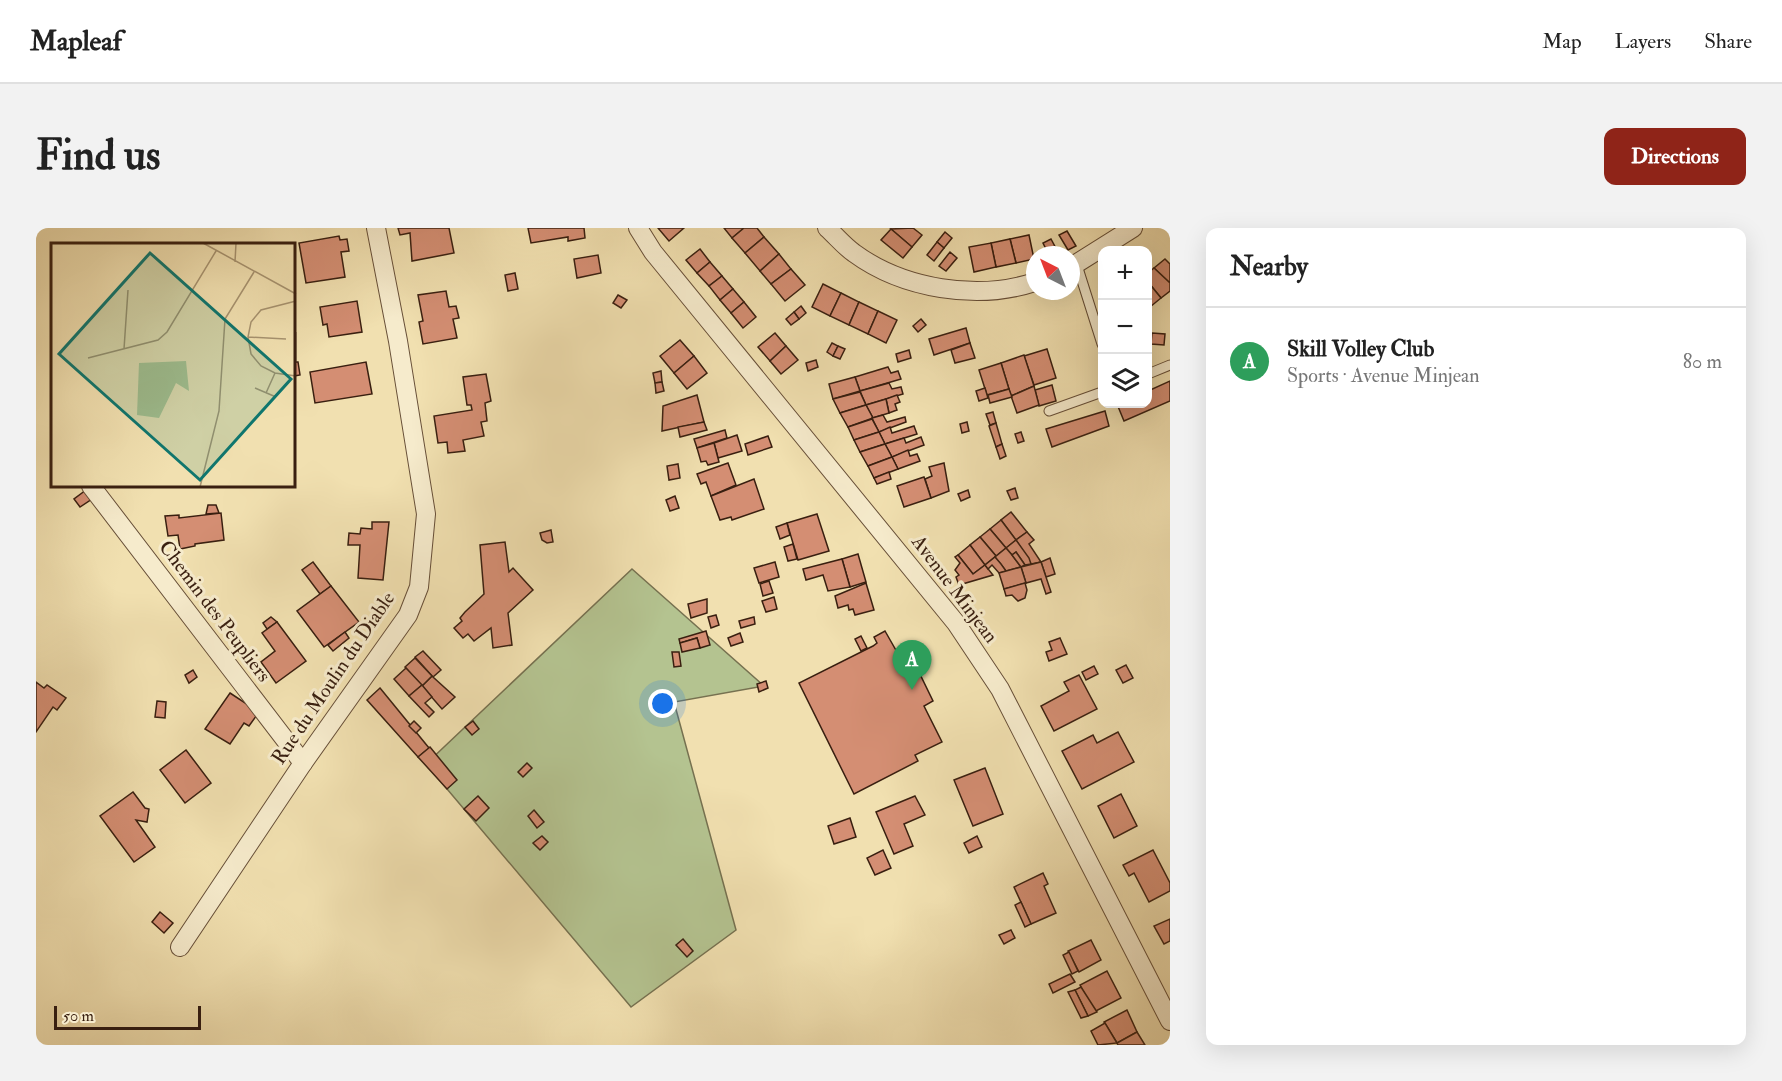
<!DOCTYPE html>
<meta charset="utf-8">
<style>
:root{--surface:#fff;--page:#f2f2f2;--text:#222;--muted:#767676;--line:#e0e0e0;--accent:#8f2418}
body{margin:0;font-family:"IM FELL Double Pica",serif;background:var(--page);color:var(--text)}
.controls{position:absolute;right:18px;top:18px;display:grid;overflow:hidden;border-radius:12px;box-shadow:0 6px 24px #0002}
.controls button{width:54px;height:54px;display:grid;place-items:center;padding:0;border:0;border-bottom:2px solid var(--line);background:var(--surface);color:var(--text);font:30px sans-serif}
.compass{position:absolute;left:990px;top:18px;width:54px;height:54px;border-radius:50%;background:var(--surface);box-shadow:0 6px 24px #0002;rotate:318deg}
.scale{position:absolute;left:18px;bottom:15px;width:147px;box-sizing:border-box;padding-left:6px;border:3px solid #391f10;border-top:0;font-size:16px;line-height:21px;white-space:nowrap;color:#391f10;-webkit-text-stroke:4px #f6ebcc;paint-order:stroke}
.you{position:absolute;left:627px;top:476px;width:21px;height:21px;margin:-15px;border:4px solid #fff;border-radius:50%;background:#1a73e8;box-shadow:0 0 0 9px #1a73e833}
.badge{display:grid;place-items:center;width:39px;height:39px;border-radius:50%;background:var(--accent);color:#fff;font-size:20px;font-weight:700}
.pin{position:absolute;translate:-50% -50px;filter:drop-shadow(0 2px 3px #0008)}
.pin::after{content:'';position:absolute;top:32px;width:21px;height:18px;background:inherit;clip-path:polygon(0 0,100% 0,50% 100%)}
.list{margin:0;padding:0;list-style:none}
h2{display:flex;justify-content:space-between;align-items:center;height:78px;margin:0;padding:0 24px;font-size:26px}
h2 small{font-size:20px;font-weight:400;color:var(--muted)}
.list li{display:grid;grid-template-columns:39px 1fr auto;gap:18px;align-items:center;box-sizing:border-box;height:108px;padding:0 24px;border-top:2px solid var(--line)}
.list b{display:block;font-size:22px;white-space:nowrap}
.list p{margin:0;font-size:20px;white-space:nowrap;color:var(--muted)}
.list em{font-size:20px;font-style:normal;color:var(--muted)}
.icon{flex:none;width:33px;height:33px;fill:none;stroke:currentColor;stroke-width:2;stroke-linecap:round;stroke-linejoin:round}
.map{position:relative;flex:none;width:1134px;height:817px;overflow:hidden;border-radius:12px}
header{display:flex;align-items:center;gap:36px;box-sizing:border-box;height:84px;padding:0 30px;background:var(--surface);border-bottom:2px solid var(--line)}
header strong{font-size:28px}
nav{display:flex;gap:33px;margin-inline-start:auto;font-size:21px}
.intro{display:flex;align-items:center;justify-content:space-between;box-sizing:border-box;height:144px;padding:0 36px}
h1{margin:0;font-size:42px}
.button{padding:15px 27px;border-radius:12px;background:var(--accent);color:#fff;font-size:21px;font-weight:700}
main{display:flex;gap:36px;padding:0 36px}
aside{flex:1;background:var(--surface);border-radius:12px;box-shadow:0 6px 24px #0002}
.map>svg:first-child{display:block}
</style>
<header>
<strong>Mapleaf</strong>
<nav><a>Map</a><a>Layers</a><a>Share</a></nav>
</header>
<div class="intro"><h1>Find us</h1><a class="button">Directions</a></div>
<main>
<div class="map">
<svg width="1134" height="817" viewBox="0 0 1134 817">
<rect width="100%" height="100%" fill="#f1e0b0"/>
<filter id="stains"><feTurbulence type="fractalNoise" baseFrequency=".00333" numOctaves="4"/><feColorMatrix values="0 0 0 0 .2 0 0 0 0 .09 0 0 0 0 .02 0 0 0 .5 -.17"/></filter>
<radialGradient id="worn" r=".72"><stop offset=".6" stop-color="#630" stop-opacity="0"/><stop offset="1" stop-color="#630" stop-opacity=".3"/></radialGradient>
<!-- green -->
<polygon fill="#b4c390" stroke="#767150" stroke-width="1.5" points="596,341 728,458 638,474 700,702 595,779 390,536"/>
<!-- building -->
<g fill="#d48e73" stroke="#391f10" stroke-width="1.5">
<polygon points="362,0 413,0 418,25 376,33 374,5 364,7"/>
<polygon points="492,0 548,0 549,10 532,13 532,9 495,15"/>
<polygon points="622,0 648,0 633,13"/>
<polygon points="688,0 708,0 696,10"/>
<polygon points="708,0 721,0 728,9 709,25 696,10"/>
<polygon points="877,0 886,7 876,19 855,1"/>
<polygon points="855,1 876,19 867,30 845,12"/>
<polygon points="1031,3 1040,18 1032,22 1023,7"/>
<polygon points="909,4 916,10 908,20 901,14"/>
<polygon points="993,7 998,31 980,35 974,11"/>
<polygon points="303,8 304,12 311,11 313,23 305,24 309,49 270,55 263,15"/>
<polygon points="728,9 743,26 724,43 709,25"/>
<polygon points="974,11 980,35 960,39 955,15"/>
<polygon points="1015,11 1023,26 1021,27 1013,27 1007,15"/>
<polygon points="901,14 908,20 898,33 891,27"/>
<polygon points="955,15 960,39 938,44 933,19"/>
<polygon points="664,21 674,34 661,45 650,32"/>
<polygon points="914,24 921,30 910,43 903,38"/>
<polygon points="743,26 755,41 735,56 724,43"/>
<polygon points="562,27 565,45 541,50 538,31"/>
<polygon points="1129,31 1134,36 1134,55 1118,40"/>
<polygon points="674,34 686,48 673,58 661,45"/>
<polygon points="1118,40 1134,55 1134,63 1125,70 1112,54 1112,45"/>
<polygon points="755,41 769,57 749,73 735,56"/>
<polygon points="479,45 482,61 472,63 469,47"/>
<polygon points="686,48 697,61 684,72 673,58"/>
<polygon points="1112,54 1125,70 1114,79 1112,76"/>
<polygon points="787,56 805,65 794,88 776,79"/>
<polygon points="697,61 708,74 695,85 684,72"/>
<polygon points="410,63 413,79 420,78 423,90 417,91 421,110 387,116 383,94 387,93 382,67"/>
<polygon points="805,65 823,74 813,97 794,88"/>
<polygon points="582,67 591,72 585,80 577,75"/>
<polygon points="321,73 326,104 293,109 291,96 287,97 284,79"/>
<polygon points="708,74 720,89 707,100 695,85"/>
<polygon points="823,74 842,83 832,106 813,97"/>
<polygon points="765,78 770,85 763,91 758,84"/>
<polygon points="842,83 861,92 850,115 832,106"/>
<polygon points="758,84 763,91 755,97 750,91"/>
<polygon points="885,91 890,97 882,104 877,98"/>
<polygon points="930,100 934,115 898,127 893,111"/>
<polygon points="739,105 750,118 734,133 722,119"/>
<polygon points="1116,105 1129,106 1128,117 1115,116"/>
<polygon points="644,112 658,128 638,145 624,128"/>
<polygon points="796,115 802,118 797,128 791,124"/>
<polygon points="934,115 939,130 919,135 915,122"/>
<polygon points="750,118 762,132 745,146 734,133"/>
<polygon points="802,118 809,121 804,131 797,128"/>
<polygon points="1011,121 1020,150 998,157 988,128"/>
<polygon points="873,122 875,130 862,134 860,126"/>
<polygon points="988,127 998,158 975,168 965,135"/>
<polygon points="658,128 671,145 651,161 638,145"/>
<polygon points="780,132 782,139 772,143 770,135"/>
<polygon points="258,134 262,134 264,147 258,148"/>
<polygon points="330,134 336,166 279,175 274,144"/>
<polygon points="965,135 973,161 951,167 943,142"/>
<polygon points="852,139 855,145 862,143 865,151 824,163 819,149"/>
<polygon points="625,143 626,154 619,155 617,145"/>
<polygon points="450,146 455,173 449,175 451,193 445,194 448,208 427,212 429,223 412,225 411,214 402,215 398,188 436,182 435,177 431,177 427,149"/>
<polygon points="819,149 824,163 797,171 793,156"/>
<polygon points="1134,153 1134,173 1088,193 1081,176 1112,176 1112,163"/>
<polygon points="626,154 628,163 620,165 619,155"/>
<polygon points="853,155 856,161 865,159 867,166 830,177 824,163"/>
<polygon points="1016,157 1020,173 1003,178 999,162"/>
<polygon points="998,158 1003,177 981,185 975,168"/>
<polygon points="949,160 952,170 943,173 940,163"/>
<polygon points="973,161 976,169 954,175 952,167"/>
<polygon points="824,164 830,177 804,185 797,171"/>
<polygon points="661,167 668,194 626,203 627,178"/>
<polygon points="861,167 864,174 859,176 861,182 853,185 850,171"/>
<polygon points="850,171 853,185 837,190 830,177"/>
<polygon points="830,177 837,190 812,199 804,185"/>
<polygon points="1069,183 1073,198 1016,219 1010,201"/>
<polygon points="957,184 960,195 954,197 950,186"/>
<polygon points="847,187 851,194 869,189 870,194 843,204 836,190"/>
<polygon points="836,191 843,204 818,212 812,199"/>
<polygon points="668,194 671,202 644,209 642,199"/>
<polygon points="931,194 933,203 926,205 924,196"/>
<polygon points="960,195 966,216 960,219 953,198"/>
<polygon points="878,198 881,206 849,216 843,204 854,199 856,205"/>
<polygon points="689,202 691,210 661,220 658,211"/>
<polygon points="843,204 849,216 824,224 818,212"/>
<polygon points="985,204 988,213 982,215 979,206"/>
<polygon points="701,207 706,223 682,230 678,215"/>
<polygon points="732,208 736,219 712,227 709,216"/>
<polygon points="885,209 888,217 856,229 849,216 868,210 870,215"/>
<polygon points="678,215 683,234 672,237 670,233 665,234 661,220"/>
<polygon points="849,216 856,229 832,238 824,224"/>
<polygon points="966,216 970,228 964,231 960,219"/>
<polygon points="872,222 874,228 881,226 884,233 862,241 856,229"/>
<polygon points="856,229 862,241 838,250 832,238"/>
<polygon points="692,235 700,257 675,268 670,254 665,256 661,246"/>
<polygon points="908,235 913,263 895,270 889,251 896,248 893,239"/>
<polygon points="642,236 644,250 633,252 631,238"/>
<polygon points="853,244 855,251 841,256 838,250"/>
<polygon points="888,249 895,270 868,279 861,258"/>
<polygon points="718,251 728,281 696,292 695,289 684,292 675,268"/>
<polygon points="979,260 982,270 975,272 971,263"/>
<polygon points="50,262 56,271 44,279 38,271"/>
<polygon points="932,262 934,269 925,273 922,266"/>
<polygon points="639,268 643,280 634,283 630,272"/>
<polygon points="172,277 180,277 183,285 170,286"/>
<polygon points="975,284 991,304 980,312 965,292"/>
<polygon points="185,285 188,312 159,316 159,318 144,321 142,307 132,308 129,288 143,287 143,290"/>
<polygon points="781,286 793,323 762,332 751,295"/>
<polygon points="965,292 980,312 970,320 954,301"/>
<polygon points="336,294 353,294 347,352 322,350 324,317 312,317 313,305 324,306 325,300 336,301"/>
<polygon points="751,295 754,307 744,311 740,299"/>
<polygon points="954,301 970,320 960,328 944,309"/>
<polygon points="515,302 517,314 511,315 506,312 504,305"/>
<polygon points="991,304 998,312 993,316 1005,334 995,336 980,312"/>
<polygon points="944,309 960,328 949,337 934,317"/>
<polygon points="980,312 993,330 995,336 989,337 980,324 976,327 970,320"/>
<polygon points="469,314 473,344 477,340 497,362 472,385 476,417 457,420 455,400 438,413 432,406 427,410 418,400 426,393 424,390 429,384 448,366 444,317"/>
<polygon points="757,316 761,331 752,333 748,319"/>
<polygon points="934,317 949,337 937,346 922,327"/>
<polygon points="970,320 976,327 985,339 970,343 959,329"/>
<polygon points="980,324 989,337 985,339 976,327"/>
<polygon points="822,326 830,354 814,359 806,331"/>
<polygon points="922,327 937,346 949,337 957,347 923,357 920,349 923,347 919,342 924,335 919,329"/>
<polygon points="959,329 965,336 970,343 963,345 956,337 952,341 949,337"/>
<polygon points="1014,330 1019,346 1010,349 1005,334"/>
<polygon points="806,331 814,359 792,363 787,347 770,352 767,341"/>
<polygon points="277,334 295,358 284,366 266,342"/>
<polygon points="739,334 743,349 723,355 718,340"/>
<polygon points="1005,334 1015,364 1010,366 1005,351 990,355 985,339"/>
<polygon points="985,339 990,355 968,361 963,345"/>
<polygon points="733,353 737,365 727,368 724,356"/>
<polygon points="830,355 838,382 819,387 817,381 813,382 812,377 802,380 799,368"/>
<polygon points="989,355 991,362 989,370 982,373 976,367 970,368 968,361"/>
<polygon points="295,358 323,394 288,419 261,383"/>
<polygon points="738,369 741,381 730,384 726,373"/>
<polygon points="671,371 671,385 655,390 652,376"/>
<polygon points="680,387 683,397 675,400 672,389"/>
<polygon points="235,389 241,394 231,401 227,395"/>
<polygon points="718,389 719,396 705,400 703,393"/>
<polygon points="241,394 270,433 240,455 225,434 239,423 226,405"/>
<polygon points="670,403 674,417 664,420 661,410 644,415 643,411"/>
<polygon points="849,403 869,438 878,434 897,473 888,478 906,514 879,527 882,533 818,566 763,455 837,418 841,415 838,409"/>
<polygon points="309,404 313,410 297,423 292,417"/>
<polygon points="704,405 707,414 695,418 692,410"/>
<polygon points="825,408 831,420 825,423 819,411"/>
<polygon points="661,410 664,420 646,424 644,415"/>
<polygon points="1024,410 1031,426 1013,433 1010,424 1016,422 1013,414"/>
<polygon points="387,423 405,442 397,449 419,469 406,481 386,458 396,448 379,429"/>
<polygon points="636,424 643,424 645,438 638,439"/>
<polygon points="379,430 396,448 386,458 369,439"/>
<polygon points="1090,437 1097,450 1087,455 1080,442"/>
<polygon points="1058,438 1062,446 1050,452 1046,444"/>
<polygon points="370,440 386,457 373,468 358,451"/>
<polygon points="157,442 161,449 153,455 149,447"/>
<polygon points="1043,447 1061,481 1018,503 1005,478 1033,463 1028,454"/>
<polygon points="730,453 732,460 723,464 721,456"/>
<polygon points="0,454 8,460 11,457 30,470 21,482 17,479 0,504"/>
<polygon points="386,457 396,469 389,475 398,484 393,489 373,468"/>
<polygon points="344,460 393,520 382,529 331,472"/>
<polygon points="194,465 223,484 213,498 208,495 194,516 169,501"/>
<polygon points="121,473 130,474 129,490 119,489"/>
<polygon points="378,493 385,500 380,505 373,498"/>
<polygon points="437,493 443,501 436,507 429,499"/>
<polygon points="1082,504 1098,534 1046,561 1026,523 1057,507 1061,515"/>
<polygon points="394,519 421,552 411,561 382,529"/>
<polygon points="150,522 175,555 149,575 124,542"/>
<polygon points="491,535 496,540 487,549 482,544"/>
<polygon points="949,540 967,586 937,598 918,552"/>
<polygon points="97,564 109,580 113,581 111,594 100,592 119,619 98,634 64,588"/>
<polygon points="1085,566 1101,598 1078,610 1062,578"/>
<polygon points="442,568 453,580 440,593 428,581"/>
<polygon points="879,568 889,587 868,596 877,618 858,626 840,584"/>
<polygon points="498,582 508,594 501,600 492,588"/>
<polygon points="814,590 820,609 798,616 792,598"/>
<polygon points="506,608 512,614 504,622 497,615"/>
<polygon points="941,608 946,619 933,625 928,615"/>
<polygon points="847,622 855,640 839,647 831,630"/>
<polygon points="1117,622 1134,655 1134,663 1113,674 1098,645 1093,648 1087,637"/>
<polygon points="1007,645 1012,656 1008,658 1020,685 995,696 978,659"/>
<polygon points="985,674 995,696 989,699 979,677"/>
<polygon points="124,684 137,695 128,705 116,694"/>
<polygon points="1134,691 1134,713 1128,716 1118,698"/>
<polygon points="975,702 979,710 968,716 963,707"/>
<polygon points="647,711 657,723 651,729 640,717"/>
<polygon points="1055,712 1065,732 1043,744 1032,723"/>
<polygon points="1033,724 1042,743 1036,746 1027,727"/>
<polygon points="1071,743 1085,770 1058,784 1044,757"/>
<polygon points="1034,746 1039,754 1017,765 1013,756"/>
<polygon points="1045,759 1061,784 1052,788 1039,762"/>
<polygon points="1039,762 1052,788 1045,790 1032,764"/>
<polygon points="1091,782 1101,804 1081,815 1068,794"/>
<polygon points="1069,795 1081,815 1062,817 1055,803"/>
<polygon points="1101,804 1109,817 1082,817 1081,815"/>
</g>
<g fill="none" stroke-linecap="round" stroke-linejoin="round">
<defs>
<g id="service">
<polyline points="1041,37 1066,116"/>
<polyline points="1112,146 1134,137"/>
<polyline points="1013,183 1066,164"/>
</g>
<g id="minor">
<polyline points="602,0 617,24 920,395 964,461 1134,793"/>
<path d="M791 0C800 8 808 18 818 25 867 61 941 73 999 54"/>
<polyline points="1035,39 1097,0"/>
<polyline points="55,258 267,535"/>
<polyline points="144,719 267,535 372,387 383,359 390,286 362,113 340,0"/>
</g>
</defs>
<!-- service casing -->
<use href="#service" stroke="#674f38" stroke-width="11"/>
<!-- minor casing -->
<use href="#minor" stroke="#674f38" stroke-width="20"/>
<!-- service -->
<use href="#service" stroke="#f6ebcc" stroke-width="9"/>
<!-- minor -->
<use href="#minor" stroke="#f6ebcc" stroke-width="18"/>
</g>
<g text-anchor="middle" dominant-baseline="central" stroke-width="6" stroke-linejoin="round" paint-order="stroke">
<!-- street labels -->
<g font-size="20" fill="#391f10" stroke="#f6ebcc">
<text transform="translate(919 361) rotate(53)">Avenue Minjean</text>
<text transform="translate(179 383) rotate(53)">Chemin des Peupliers</text>
<text transform="translate(297 450) rotate(-56)">Rue du Moulin du Diable</text>
</g>
</g>
<!-- overview -->
<g transform="translate(15 15)">
<rect width="244" height="244" fill="#f1e0b0"/>
<path d="M135 118 138 148 125 140 108 175 86 172 88 120Z" fill="#b4c390"/>
<path fill="none" stroke="#a79370" stroke-width="1.5" d="M152 0 245 51M184 19 185 0M245 58 210 67 200 79 197 94 200 111 210 123 224 130 245 133M245 89V118M197 94 235 96M73 106 77 47M37 115 107 97 116 89 165 8M204 145 225 154M215 150 224 130M149 244 168 168 174 76 203 29"/>
<path fill="#0f766e" fill-opacity="0.15" stroke="#0f766e" stroke-width="3" d="M99 10 240 136 149 237 8 111Z"/>
<rect width="244" height="244" fill="none" stroke="#391f10" stroke-width="3"/>
</g>
<rect width="100%" height="100%" filter="url(#stains)"/>
<rect width="100%" height="100%" fill="url(#worn)"/>
</svg>
<div class="controls">
<button>+</button>
<button>−</button>
<button><svg class="icon" aria-label="layers" viewBox="0 0 24 24"><path d="M12 4l9 5-9 5-9-5zM3 14l9 5 9-5"/></svg></button>
</div>
<svg class="compass" viewBox="-18 -18 36 36"><path d="M0-13l5 13h-10z" fill="#e53935"/><path d="M0 13l5-13h-10z" fill="#767676"/></svg>
<div class="scale">50 m</div>
<div class="you"></div>
<div class="pin badge" style="left:876px;top:462px;background:#2e9e5b">A</div>
</div>
<aside>
<h2>Nearby<small></small></h2>
<ul class="list">
<li><span class="badge" style="background:#2e9e5b">A</span><div><b>Skill Volley Club</b><p>Sports · Avenue Minjean</p></div><em>80 m</em></li>
</ul>
</aside>
</main>
